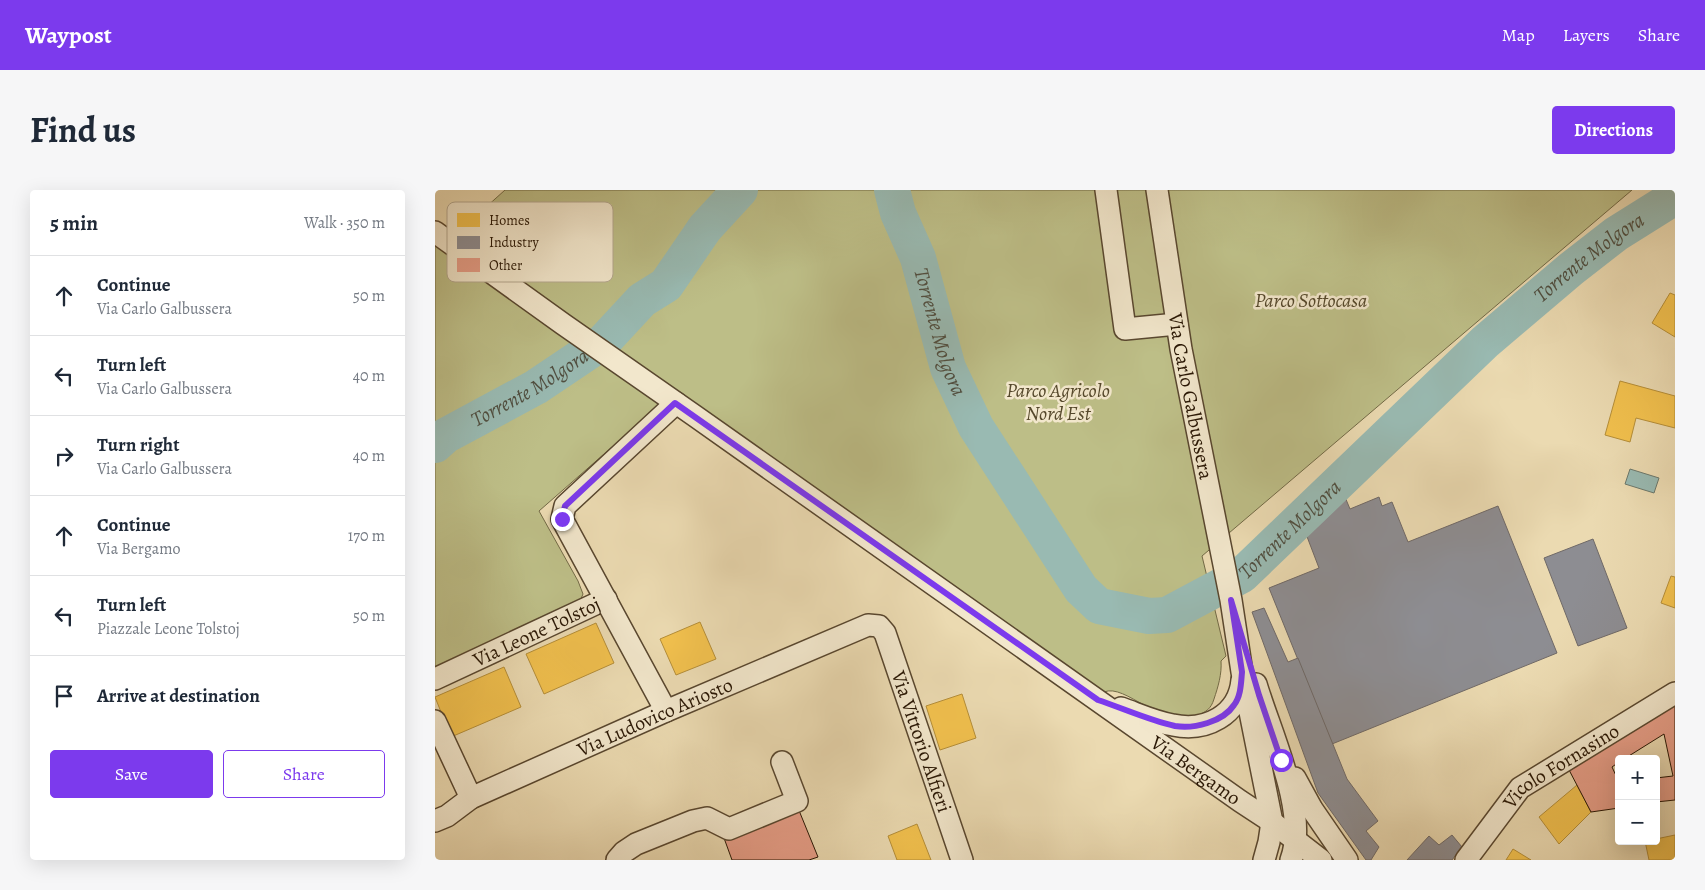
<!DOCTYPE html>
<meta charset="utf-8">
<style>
:root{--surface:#fff;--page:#f6f6f7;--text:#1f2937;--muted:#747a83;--line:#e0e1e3;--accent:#7c3aed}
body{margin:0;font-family:Alegreya,serif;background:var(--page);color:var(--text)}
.controls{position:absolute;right:15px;bottom:15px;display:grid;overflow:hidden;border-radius:5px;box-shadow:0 5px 20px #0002}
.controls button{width:45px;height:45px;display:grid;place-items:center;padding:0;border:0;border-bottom:1px solid var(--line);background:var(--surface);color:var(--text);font:25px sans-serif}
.stop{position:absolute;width:15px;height:15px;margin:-11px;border:4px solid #7c3aed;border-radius:50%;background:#fff}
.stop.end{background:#7c3aed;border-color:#fff;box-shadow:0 1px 5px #0008}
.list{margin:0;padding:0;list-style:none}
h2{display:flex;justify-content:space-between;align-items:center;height:65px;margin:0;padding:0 20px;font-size:21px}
h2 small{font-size:16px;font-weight:400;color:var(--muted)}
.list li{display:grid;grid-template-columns:32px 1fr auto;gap:15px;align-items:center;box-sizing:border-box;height:80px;padding:0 20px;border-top:1px solid var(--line)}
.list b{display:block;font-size:19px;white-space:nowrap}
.list p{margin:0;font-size:16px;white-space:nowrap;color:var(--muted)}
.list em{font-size:16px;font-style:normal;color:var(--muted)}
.actions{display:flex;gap:10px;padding:15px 20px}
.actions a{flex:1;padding:11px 0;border:1px solid var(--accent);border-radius:5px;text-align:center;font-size:18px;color:var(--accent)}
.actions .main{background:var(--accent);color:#fff}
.icon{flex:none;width:28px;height:28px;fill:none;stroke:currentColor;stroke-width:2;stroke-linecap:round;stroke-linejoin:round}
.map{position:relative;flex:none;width:1240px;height:670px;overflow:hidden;border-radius:5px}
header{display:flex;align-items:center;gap:30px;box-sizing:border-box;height:70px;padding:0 25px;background:var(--accent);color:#fff}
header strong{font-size:24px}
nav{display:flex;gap:28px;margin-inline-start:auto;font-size:18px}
.intro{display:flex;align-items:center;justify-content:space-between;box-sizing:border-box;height:120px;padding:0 30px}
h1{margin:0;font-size:35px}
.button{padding:12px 22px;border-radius:5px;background:var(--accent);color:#fff;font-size:18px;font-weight:700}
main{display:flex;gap:30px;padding:0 30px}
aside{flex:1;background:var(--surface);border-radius:5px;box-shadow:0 5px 20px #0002}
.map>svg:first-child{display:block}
</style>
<header>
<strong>Waypost</strong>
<nav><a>Map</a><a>Layers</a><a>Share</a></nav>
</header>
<div class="intro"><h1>Find us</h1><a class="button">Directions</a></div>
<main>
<aside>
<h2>5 min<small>Walk · 350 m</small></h2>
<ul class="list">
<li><svg class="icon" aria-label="ahead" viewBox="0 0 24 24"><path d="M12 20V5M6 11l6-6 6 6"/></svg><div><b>Continue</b><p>Via Carlo Galbussera</p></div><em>50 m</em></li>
<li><svg class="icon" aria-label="left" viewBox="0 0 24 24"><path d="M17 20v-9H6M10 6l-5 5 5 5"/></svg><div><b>Turn left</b><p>Via Carlo Galbussera</p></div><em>40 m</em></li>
<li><svg class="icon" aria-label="right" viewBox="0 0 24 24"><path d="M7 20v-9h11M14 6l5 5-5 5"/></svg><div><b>Turn right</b><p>Via Carlo Galbussera</p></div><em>40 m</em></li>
<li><svg class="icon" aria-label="ahead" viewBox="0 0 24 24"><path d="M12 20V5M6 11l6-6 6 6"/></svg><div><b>Continue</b><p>Via Bergamo</p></div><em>170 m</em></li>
<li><svg class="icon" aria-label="left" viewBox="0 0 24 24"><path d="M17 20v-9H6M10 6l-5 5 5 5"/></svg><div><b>Turn left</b><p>Piazzale Leone Tolstoj</p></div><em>50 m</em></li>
<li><svg class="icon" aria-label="arrive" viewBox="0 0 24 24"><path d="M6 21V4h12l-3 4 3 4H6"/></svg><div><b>Arrive at destination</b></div></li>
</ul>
<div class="actions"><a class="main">Save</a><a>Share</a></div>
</aside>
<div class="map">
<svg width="1240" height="670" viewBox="0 0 1240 670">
<rect width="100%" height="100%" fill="#ebdab1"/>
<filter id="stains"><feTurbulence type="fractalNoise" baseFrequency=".004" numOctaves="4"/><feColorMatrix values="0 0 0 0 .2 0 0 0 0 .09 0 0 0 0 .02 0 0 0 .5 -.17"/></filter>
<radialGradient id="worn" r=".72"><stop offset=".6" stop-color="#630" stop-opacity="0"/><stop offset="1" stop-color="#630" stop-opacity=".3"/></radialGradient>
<!-- green -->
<path fill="#bdbe87" stroke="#726a46" d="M70 0H1197L767 366 791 466 786 471C787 484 783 497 779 509 776 519 771 522 761 526 725 539 691 493 669 502L241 201 104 321 143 391 148 404 145 411 0 479V31L20 45Z"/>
<!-- water -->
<polygon fill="#99bab2" stroke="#6c786c" points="1195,279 1224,288 1219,303 1190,294"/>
<!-- homes -->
<g fill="#f2c14e" stroke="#b58e38">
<polygon points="1235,103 1240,105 1240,147 1217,133"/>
<polygon points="1185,191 1240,206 1240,238 1201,228 1195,252 1170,245"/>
<polygon points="1236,386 1240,387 1240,418 1226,413"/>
<polygon points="265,432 281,469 241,485 225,449"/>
<polygon points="161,433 179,473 109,504 91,464"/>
<polygon points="69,477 86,517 16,547 0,507"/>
<polygon points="527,504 541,548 505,560 491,516"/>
<polygon points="1142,595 1156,622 1124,654 1104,627"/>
<polygon points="482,634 496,670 462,670 453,646"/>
<polygon points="1240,645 1240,670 1214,670 1210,651 1221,651 1221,649"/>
<polygon points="1078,659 1096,670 1071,670"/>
</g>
<!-- industry -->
<g fill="#8d8d92" stroke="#6f6967">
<polygon points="910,307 915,319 944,307 947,316 957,312 973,352 1063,316 1122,463 897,554 834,398 884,378 871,344"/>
<polygon points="1158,349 1192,438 1143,456 1109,368"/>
<polygon points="829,418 853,472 863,468 912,589 943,631 931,641 944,657 936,670 931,670 883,603 817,422"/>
<polygon points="1017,645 1027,657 1017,670 972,670 994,646 1004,655"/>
</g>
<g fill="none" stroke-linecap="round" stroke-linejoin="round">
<!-- river -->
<g stroke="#99bab2" stroke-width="36">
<path id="s1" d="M457 0 463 23 483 68 513 178 541 237 646 399 664 416 714 426 732 425 807 385 1050 152 1136 79 1181 44 1240 7"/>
<path id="s2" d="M0 255 10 246 101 197 168 152 207 110 231 95 270 38 305 0"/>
</g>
</g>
<!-- building -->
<g fill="#e79e88" stroke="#281604">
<polygon points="1240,511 1240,610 1221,612 1221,588 1238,586 1229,544 1189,569 1184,569 1184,572 1177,577 1184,592 1184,618 1156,622 1133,578"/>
<polygon points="363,618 383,667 374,670 297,670 289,648"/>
</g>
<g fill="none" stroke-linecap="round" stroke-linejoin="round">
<defs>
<g id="minor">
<polyline points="671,0 690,139 742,134"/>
<path id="s3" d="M722 0 746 159 796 410 807 482 837 632 834 652 829 670"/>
<path id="s4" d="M0 42 128 134 260 226 805 611 837 632 886 670"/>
<path id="s5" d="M0 489 171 409"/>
<path d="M821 494C835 542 874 622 856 670"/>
<path d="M686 518C703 524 720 532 738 535 771 542 804 525 807 490"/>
<polyline points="231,521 127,329 130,316 241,213"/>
<polyline points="0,531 36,608"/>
<polyline points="860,588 877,619 912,670"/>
<path id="s6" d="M0 631 12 626 36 608 231 521 433 435 444 436 450 443 527 670"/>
<polyline points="182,670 189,662 201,654 258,631 272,628 294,639 362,611 347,572"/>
<path id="s7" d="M1031 670 1085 598 1240 503"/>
</g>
</defs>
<!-- minor casing -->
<use href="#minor" stroke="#59472f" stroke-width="24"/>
<!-- minor -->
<use href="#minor" stroke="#f2e7cc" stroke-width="21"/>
</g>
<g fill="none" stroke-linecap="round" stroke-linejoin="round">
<!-- route -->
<path stroke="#7c3aed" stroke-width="6" d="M127 329 130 316 240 213 663 510C687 518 716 531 740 536 759 539 788 532 799 515 806 506 806 493 807 482L796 410 824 505 846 570"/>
</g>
<g text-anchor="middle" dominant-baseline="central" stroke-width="5" stroke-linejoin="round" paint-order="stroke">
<!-- park labels -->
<g font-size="20" font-style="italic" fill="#55482b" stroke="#f2e7cc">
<text x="876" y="110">Parco Sottocasa</text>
<text x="623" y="200">Parco Agricolo<tspan x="623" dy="23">Nord Est</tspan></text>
</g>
<!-- street labels -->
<g font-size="20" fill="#281604" stroke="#f2e7cc">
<text stroke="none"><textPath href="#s3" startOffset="209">Via Carlo Galbussera</textPath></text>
<text stroke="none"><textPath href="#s5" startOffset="112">Via Leone Tolstoj</textPath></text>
<text stroke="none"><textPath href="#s6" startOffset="244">Via Ludovico Ariosto</textPath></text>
<text stroke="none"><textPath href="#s6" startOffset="611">Via Vittorio Alfieri</textPath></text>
<text stroke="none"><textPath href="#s7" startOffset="136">Vicolo Fornasino</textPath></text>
<text stroke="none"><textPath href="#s4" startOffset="932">Via Bergamo</textPath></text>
</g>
<!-- water labels -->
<g font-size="21" font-style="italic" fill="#504f41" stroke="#f2e7cc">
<text stroke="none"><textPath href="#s1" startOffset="1095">Torrente Molgora</textPath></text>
<text stroke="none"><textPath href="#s1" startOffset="150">Torrente Molgora</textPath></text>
<text stroke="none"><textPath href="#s2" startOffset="111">Torrente Molgora</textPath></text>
<text stroke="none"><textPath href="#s1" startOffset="690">Torrente Molgora</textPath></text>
</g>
</g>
<!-- legend -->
<rect x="12" y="12" width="166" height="80" rx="8" fill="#f2e7cc" stroke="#b5a890" stroke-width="1"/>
<rect x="22" y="23" width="23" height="14" fill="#f2c14e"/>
<rect x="22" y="46" width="23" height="13" fill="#8d8d92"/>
<rect x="22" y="68" width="23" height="14" fill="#e79e88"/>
<g font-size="14" fill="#281604">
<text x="54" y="35">Homes</text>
<text x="54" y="57">Industry</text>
<text x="54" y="80">Other</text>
</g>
<rect width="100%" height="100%" filter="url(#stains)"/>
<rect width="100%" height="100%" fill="url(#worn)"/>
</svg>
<div class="controls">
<button>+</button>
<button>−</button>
</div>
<div class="stop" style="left:846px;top:570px"></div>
<div class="stop end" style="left:127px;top:329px"></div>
</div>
</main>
